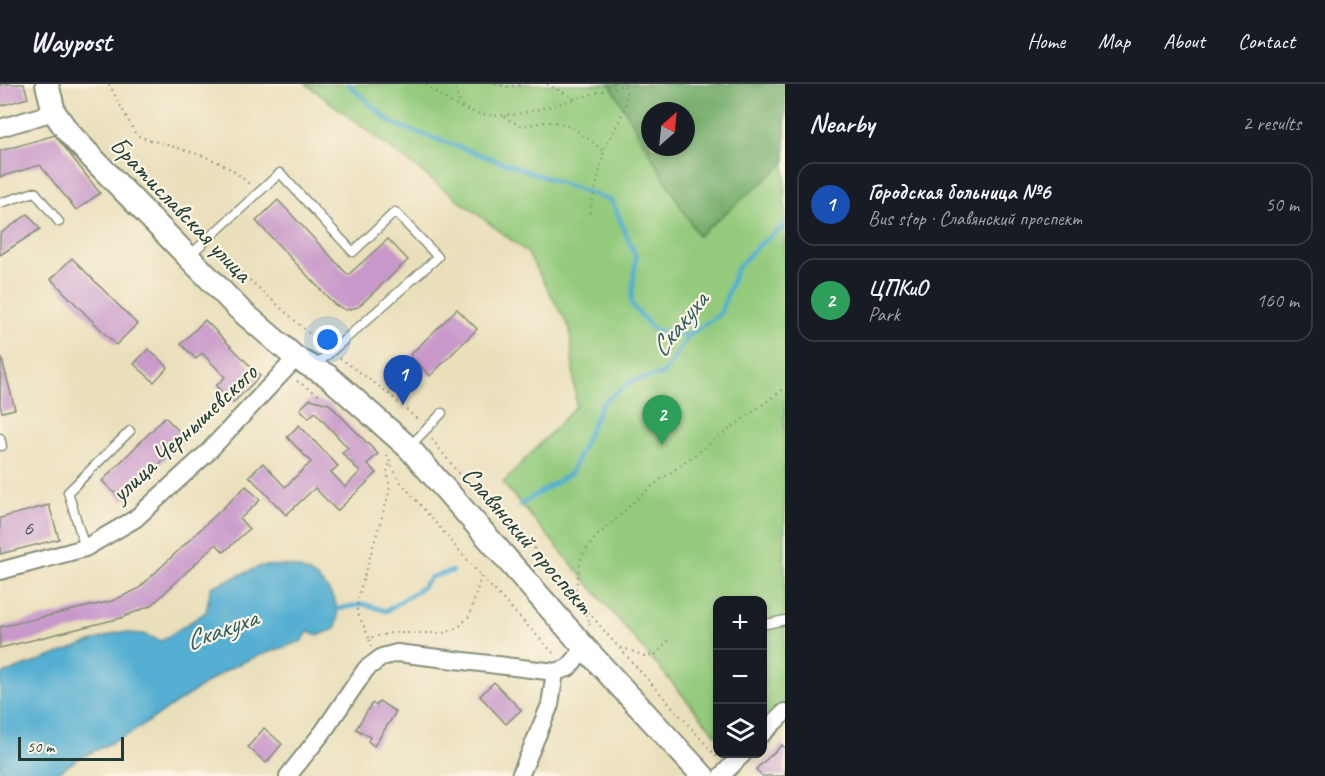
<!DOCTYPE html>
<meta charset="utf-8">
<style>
:root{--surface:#171b24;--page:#242831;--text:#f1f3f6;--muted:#9ea1a6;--line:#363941;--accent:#d690ce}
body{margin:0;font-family:Caveat,sans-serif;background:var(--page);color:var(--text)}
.controls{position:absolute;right:18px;bottom:18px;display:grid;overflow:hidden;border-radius:12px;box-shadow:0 3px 9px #0003}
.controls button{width:54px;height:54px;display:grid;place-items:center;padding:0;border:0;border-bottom:2px solid var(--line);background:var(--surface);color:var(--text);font:30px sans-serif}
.compass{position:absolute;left:641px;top:18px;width:54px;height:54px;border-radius:50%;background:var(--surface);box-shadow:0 3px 9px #0003;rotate:27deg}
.scale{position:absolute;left:18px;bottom:15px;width:106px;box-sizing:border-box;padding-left:6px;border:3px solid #1f3d34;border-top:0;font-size:16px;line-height:21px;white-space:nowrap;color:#1f3d34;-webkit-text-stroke:4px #fcf5e5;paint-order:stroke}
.you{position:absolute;left:328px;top:256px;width:21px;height:21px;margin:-15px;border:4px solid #fff;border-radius:50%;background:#1a73e8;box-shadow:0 0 0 9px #1a73e833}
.badge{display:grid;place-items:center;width:39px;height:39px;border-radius:50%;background:var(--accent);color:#fff;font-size:20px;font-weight:700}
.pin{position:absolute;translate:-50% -50px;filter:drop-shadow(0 2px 3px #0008)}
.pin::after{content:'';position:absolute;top:32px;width:21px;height:18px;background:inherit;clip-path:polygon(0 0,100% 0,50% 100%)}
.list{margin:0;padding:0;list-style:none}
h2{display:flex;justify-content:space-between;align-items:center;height:78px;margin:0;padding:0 24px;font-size:26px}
h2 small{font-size:20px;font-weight:400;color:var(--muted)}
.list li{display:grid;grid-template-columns:39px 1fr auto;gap:18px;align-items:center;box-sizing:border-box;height:84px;margin:0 12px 12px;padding:0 12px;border:2px solid var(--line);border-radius:18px}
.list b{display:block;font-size:22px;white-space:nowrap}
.list p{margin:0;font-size:20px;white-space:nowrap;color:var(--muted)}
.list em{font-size:20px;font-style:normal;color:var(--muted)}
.icon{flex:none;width:33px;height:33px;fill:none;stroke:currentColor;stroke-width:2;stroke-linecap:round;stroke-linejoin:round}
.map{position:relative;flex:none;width:785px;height:692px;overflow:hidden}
header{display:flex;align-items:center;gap:36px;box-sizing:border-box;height:84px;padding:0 30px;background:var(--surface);border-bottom:2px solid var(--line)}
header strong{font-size:28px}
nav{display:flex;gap:33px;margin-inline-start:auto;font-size:21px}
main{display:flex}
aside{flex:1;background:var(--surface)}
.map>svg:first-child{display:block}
</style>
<header>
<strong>Waypost</strong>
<nav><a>Home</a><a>Map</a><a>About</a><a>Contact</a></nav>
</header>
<main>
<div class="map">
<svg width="785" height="692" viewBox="0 0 785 692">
<rect width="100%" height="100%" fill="#fcf5e5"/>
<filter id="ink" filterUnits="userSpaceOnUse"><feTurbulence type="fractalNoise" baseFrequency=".0167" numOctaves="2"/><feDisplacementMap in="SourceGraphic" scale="12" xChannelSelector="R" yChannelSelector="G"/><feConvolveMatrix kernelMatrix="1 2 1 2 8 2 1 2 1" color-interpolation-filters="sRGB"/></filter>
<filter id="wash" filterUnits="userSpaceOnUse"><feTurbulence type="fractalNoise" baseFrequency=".008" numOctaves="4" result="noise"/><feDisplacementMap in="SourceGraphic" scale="24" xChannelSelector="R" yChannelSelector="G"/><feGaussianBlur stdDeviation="1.35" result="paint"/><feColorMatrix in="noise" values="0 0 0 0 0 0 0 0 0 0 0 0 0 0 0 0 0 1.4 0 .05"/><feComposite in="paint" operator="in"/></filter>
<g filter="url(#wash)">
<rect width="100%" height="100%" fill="#eadfbb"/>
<!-- green -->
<path fill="#93ca7c" stroke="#598458" stroke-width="1.5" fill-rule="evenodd" d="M306 0H785V620L763 643 762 516H718L717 652 503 399 576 322 570 245 527 168ZM650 27H686V63H650Z"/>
<!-- forest -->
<path fill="#76ae6c" stroke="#4a7650" stroke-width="1.5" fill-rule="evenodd" d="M610 0H785V79L698 152ZM650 27H686V63H650Z"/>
<!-- water -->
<path fill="#54afd2" stroke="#3a7683" stroke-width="1.5" d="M261 482C272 482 288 480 298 484 322 492 346 520 335 545L320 551 308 548 302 557 255 573 228 585 131 649 80 674 55 690 0 692V591L118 548 143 550 161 557 206 528 211 503Z"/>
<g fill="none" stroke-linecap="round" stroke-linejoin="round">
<!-- stream -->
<g stroke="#54afd2" stroke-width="4.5">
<polyline points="348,0 391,39 612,117 636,173 631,220 654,246 689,251"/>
<polyline points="520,421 571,389 602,319 632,297 663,290 689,251 720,230 737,184 757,163 785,141"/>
<polyline points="332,526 364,520 386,527 420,505 431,493 453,487"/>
</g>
</g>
<g id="blocks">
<!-- building -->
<g fill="#c898ca">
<polygon points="0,0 24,0 28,14 0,22"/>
<polygon points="55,51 100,109 76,126 40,81 0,93 0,67"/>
<polygon points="278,116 348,191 388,155 408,176 358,223 346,226 335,221 256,137"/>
<polygon points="28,130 40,145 0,171 0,150"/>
<polygon points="72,174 137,240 116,261 51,195"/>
<polygon points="457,225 477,245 430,292 410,271"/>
<polygon points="205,236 260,292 233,319 216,302 225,293 202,269 196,275 181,260"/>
<polygon points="148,265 168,283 154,298 134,280"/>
<polygon points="1,272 15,325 2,328 0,321"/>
<polygon points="310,315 329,320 378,370 367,380 377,389 337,427 315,404 286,431 249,392 263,379 285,403 311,378 287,353 299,341 338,382 331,388 345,403 360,388 342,369 348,364 315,328 309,334 300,325"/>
<polygon points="165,333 186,354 123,417 102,397"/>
<polygon points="246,402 260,416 240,435 249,445 224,468 216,460 152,521 121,534 0,564 0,543 112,517 138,505"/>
<polygon points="49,421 59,455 0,470 0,434"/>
<polygon points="494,598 521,626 506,640 480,612"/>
<polygon points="379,617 396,628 374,662 368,657 370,653 356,645 372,619 376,622"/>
<polygon points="264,644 282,660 266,679 248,663"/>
<polygon points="782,661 785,664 785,692 762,692 756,685"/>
</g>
</g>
</g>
<g filter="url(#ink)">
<use href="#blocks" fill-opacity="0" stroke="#848e78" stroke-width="1.5"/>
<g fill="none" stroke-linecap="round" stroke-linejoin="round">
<defs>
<g id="lane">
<polyline points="0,119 35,108 59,138"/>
<polyline points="190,171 280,89 353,168 395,128 438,173 316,281"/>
<polyline points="0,354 2,362"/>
<polyline points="409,363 442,329"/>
<polyline points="85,464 68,408 130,347"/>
<polyline points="762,541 785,536"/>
</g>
<g id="street">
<polyline points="0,44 54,28"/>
<polyline points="0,487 85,464 135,435 206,370 296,274"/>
<polyline points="762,650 785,628"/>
<polyline points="288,692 323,648 366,585 382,573 397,569 555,588 568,584 585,564"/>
<polyline points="520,692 550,621 555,588"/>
<polyline points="721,692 743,670"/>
</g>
<polyline id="secondary" points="47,0 54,28 68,48 99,81 239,225 296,274 328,292 409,364 585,564 703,692"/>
</defs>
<!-- lane casing -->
<use href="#lane" stroke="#848e78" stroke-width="11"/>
<!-- street casing -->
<use href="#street" stroke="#848e78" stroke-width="20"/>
<!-- secondary casing -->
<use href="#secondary" stroke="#848e78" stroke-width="26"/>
<!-- path -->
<g stroke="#848e78" stroke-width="2" stroke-dasharray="1.5 4.5" stroke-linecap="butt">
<path d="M109 0 136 51C175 66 219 69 249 100"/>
<path d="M426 0C478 46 514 33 575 15"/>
<polyline points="452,0 463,25"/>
<polyline points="495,0 508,3 525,0"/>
<polyline points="547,0 575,15 626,0"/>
<path d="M504 32C527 50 532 36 554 38 573 40 589 56 604 67 611 47 634 22 624 1"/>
<polyline points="590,129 604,67"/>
<polyline points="214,164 321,260"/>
<polyline points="340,274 388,309 418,336"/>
<polyline points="297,297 322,313"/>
<polyline points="432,355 458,389 487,417 506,442 539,468 606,549 718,674"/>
<polyline points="387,371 398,395 481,492 556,572"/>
<polyline points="589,541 591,539 574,514 581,473 595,454 648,405 785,304"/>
<polyline points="369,554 357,527 358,513 390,406 387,388 391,376"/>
<polyline points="371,563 369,554 392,549 443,549 459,543 470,531 481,492"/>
<polyline points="621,563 644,572 655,571 670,555"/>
</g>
<!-- lane -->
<use href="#lane" stroke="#fff" stroke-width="8"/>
<!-- street -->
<use href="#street" stroke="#fff" stroke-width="16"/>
<!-- secondary -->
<use href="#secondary" stroke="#fff" stroke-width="22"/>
</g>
</g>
<g text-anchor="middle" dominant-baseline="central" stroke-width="4.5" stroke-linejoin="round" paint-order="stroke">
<!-- number labels -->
<g font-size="22" fill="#49545a">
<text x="28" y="444">6</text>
</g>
<!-- street labels -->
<g font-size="26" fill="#1f3d34" stroke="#fcf5e5">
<text transform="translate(181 125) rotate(46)">Братиславская улица</text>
<text transform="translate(184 349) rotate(-43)">улица Чернышевского</text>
<text transform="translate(528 456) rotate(49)">Славянский проспект</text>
</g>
<!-- water labels -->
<g font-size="27" font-style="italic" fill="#2f5f63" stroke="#fcf5e5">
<text transform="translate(679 240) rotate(-51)">Скакуха</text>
<text transform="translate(221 545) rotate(-20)">Скакуха</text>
</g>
</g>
</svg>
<div class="controls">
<button>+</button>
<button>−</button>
<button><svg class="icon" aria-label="layers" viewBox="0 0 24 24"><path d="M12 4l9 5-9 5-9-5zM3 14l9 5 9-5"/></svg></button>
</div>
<svg class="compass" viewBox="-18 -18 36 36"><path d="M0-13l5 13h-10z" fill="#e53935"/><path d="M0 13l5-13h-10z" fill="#9ea1a6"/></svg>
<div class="scale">50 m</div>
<div class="you"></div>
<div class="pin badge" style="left:403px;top:321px;background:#1a4fb4">1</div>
<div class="pin badge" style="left:662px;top:361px;background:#2e9e5b">2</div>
</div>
<aside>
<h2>Nearby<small>2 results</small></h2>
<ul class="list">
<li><span class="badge" style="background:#1a4fb4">1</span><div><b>Городская больница №6</b><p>Bus stop · Славянский проспект</p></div><em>50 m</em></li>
<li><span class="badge" style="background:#2e9e5b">2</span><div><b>ЦПКиО</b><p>Park</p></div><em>160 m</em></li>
</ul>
</aside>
</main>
